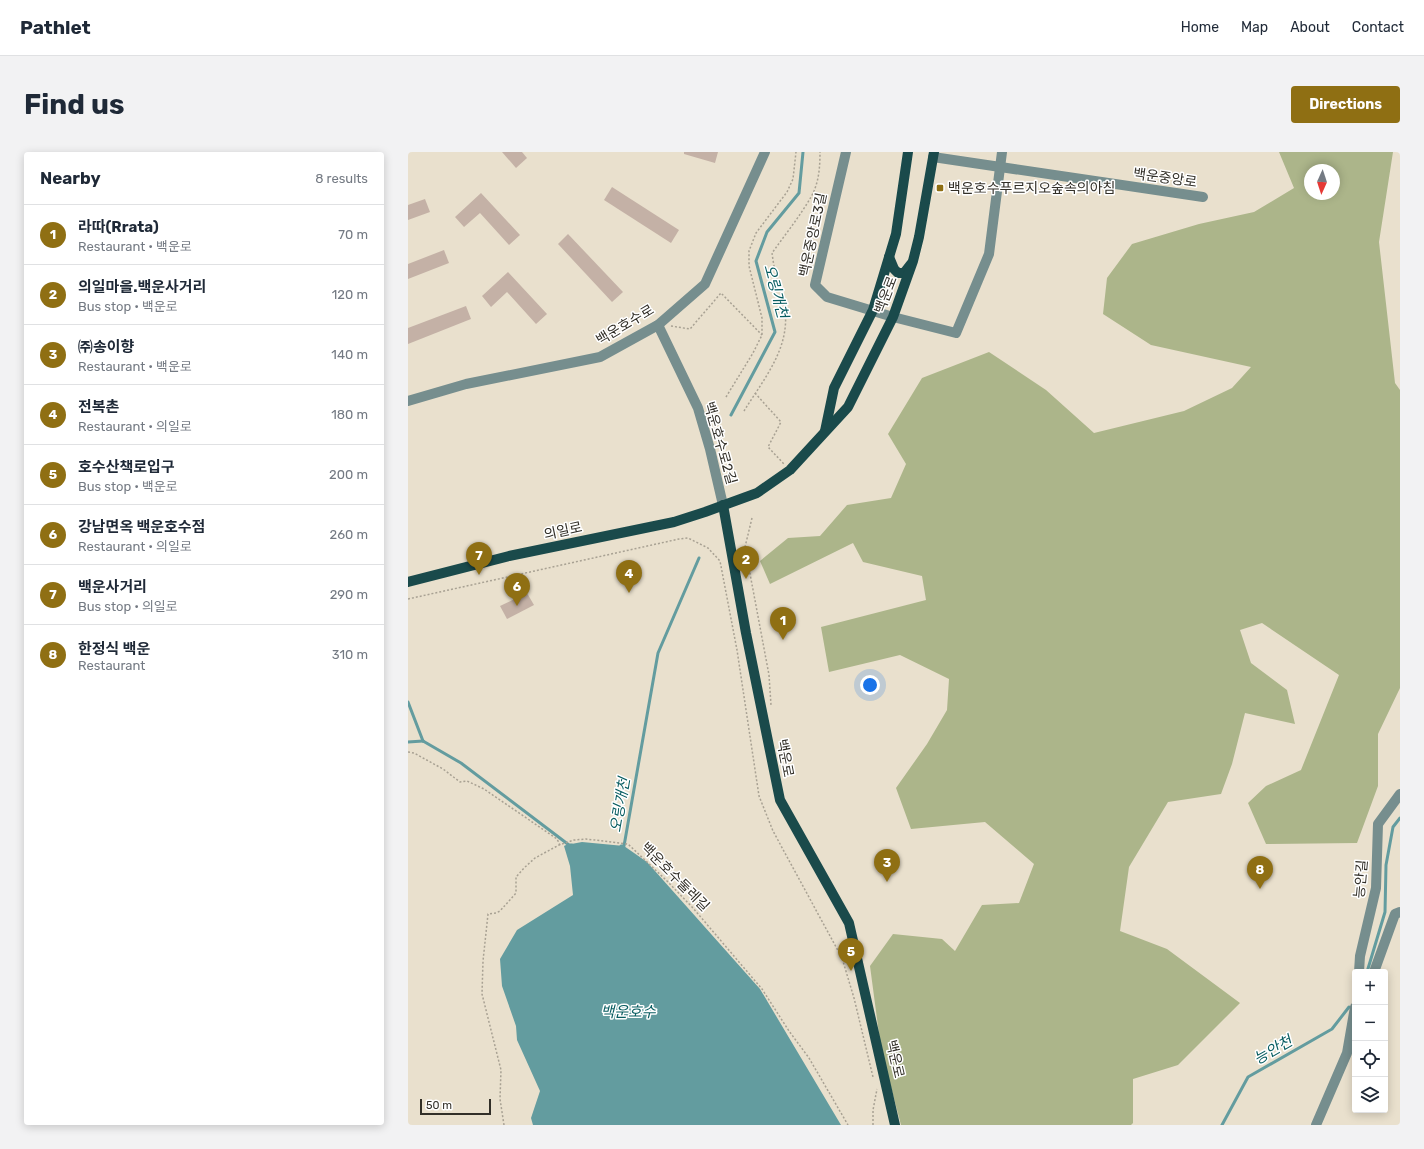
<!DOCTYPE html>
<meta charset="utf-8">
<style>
:root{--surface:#fff;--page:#f2f2f3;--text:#1f2937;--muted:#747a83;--line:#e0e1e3;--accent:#8f6f13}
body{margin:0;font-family:Rubik,"Noto Sans KR",sans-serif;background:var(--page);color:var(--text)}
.controls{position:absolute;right:12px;bottom:12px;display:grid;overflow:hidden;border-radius:4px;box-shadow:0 2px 10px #0003}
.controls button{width:36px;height:36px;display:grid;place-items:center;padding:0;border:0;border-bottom:1px solid var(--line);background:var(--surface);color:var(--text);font:20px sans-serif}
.compass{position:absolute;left:896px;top:12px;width:36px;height:36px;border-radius:50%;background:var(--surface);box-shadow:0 2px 10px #0003;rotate:183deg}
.scale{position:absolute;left:12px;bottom:10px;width:71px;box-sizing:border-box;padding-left:4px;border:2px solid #322f28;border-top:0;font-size:11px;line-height:14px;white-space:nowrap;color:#322f28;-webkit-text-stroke:3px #fff;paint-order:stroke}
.you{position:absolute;left:462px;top:533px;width:14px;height:14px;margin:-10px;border:3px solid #fff;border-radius:50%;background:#1a73e8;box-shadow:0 0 0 6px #1a73e833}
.badge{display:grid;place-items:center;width:26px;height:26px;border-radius:50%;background:var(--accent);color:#fff;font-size:13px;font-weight:700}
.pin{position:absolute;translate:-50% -33px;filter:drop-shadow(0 1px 2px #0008)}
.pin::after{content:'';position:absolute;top:21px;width:14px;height:12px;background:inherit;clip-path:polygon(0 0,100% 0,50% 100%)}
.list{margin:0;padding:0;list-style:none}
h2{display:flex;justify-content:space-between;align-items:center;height:52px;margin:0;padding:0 16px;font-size:17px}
h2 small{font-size:13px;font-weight:400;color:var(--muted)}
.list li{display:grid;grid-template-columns:26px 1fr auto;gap:12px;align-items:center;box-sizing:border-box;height:60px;padding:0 16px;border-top:1px solid var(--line)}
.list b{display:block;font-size:15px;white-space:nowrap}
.list p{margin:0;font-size:13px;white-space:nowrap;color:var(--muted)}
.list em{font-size:13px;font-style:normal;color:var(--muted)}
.icon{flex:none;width:22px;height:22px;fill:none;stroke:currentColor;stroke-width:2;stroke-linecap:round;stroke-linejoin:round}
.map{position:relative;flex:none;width:992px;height:973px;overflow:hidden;border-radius:4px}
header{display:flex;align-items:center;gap:24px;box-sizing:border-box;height:56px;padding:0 20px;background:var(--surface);border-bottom:1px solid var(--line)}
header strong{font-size:19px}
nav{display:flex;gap:22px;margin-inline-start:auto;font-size:14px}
.intro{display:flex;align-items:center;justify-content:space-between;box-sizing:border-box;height:96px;padding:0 24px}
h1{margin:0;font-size:28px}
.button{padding:10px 18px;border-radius:4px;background:var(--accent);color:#fff;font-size:14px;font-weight:700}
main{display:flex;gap:24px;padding:0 24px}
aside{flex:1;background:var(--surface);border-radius:4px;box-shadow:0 2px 10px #0003}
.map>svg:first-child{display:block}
</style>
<header>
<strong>Pathlet</strong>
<nav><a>Home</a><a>Map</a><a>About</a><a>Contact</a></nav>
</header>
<div class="intro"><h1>Find us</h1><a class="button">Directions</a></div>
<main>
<aside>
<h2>Nearby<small>8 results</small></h2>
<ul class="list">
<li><span class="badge">1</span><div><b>라따(Rrata)</b><p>Restaurant · 백운로</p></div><em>70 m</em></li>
<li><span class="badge">2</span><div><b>의일마을.백운사거리</b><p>Bus stop · 백운로</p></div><em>120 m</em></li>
<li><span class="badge">3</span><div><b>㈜송이향</b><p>Restaurant · 백운로</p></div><em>140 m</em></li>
<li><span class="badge">4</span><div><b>전복촌</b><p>Restaurant · 의일로</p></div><em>180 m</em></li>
<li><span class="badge">5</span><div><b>호수산책로입구</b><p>Bus stop · 백운로</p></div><em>200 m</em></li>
<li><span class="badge">6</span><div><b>강남면옥 백운호수점</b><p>Restaurant · 의일로</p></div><em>260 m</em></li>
<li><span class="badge">7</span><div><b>백운사거리</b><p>Bus stop · 의일로</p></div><em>290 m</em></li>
<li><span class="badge">8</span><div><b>한정식 백운</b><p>Restaurant</p></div><em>310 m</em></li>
</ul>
</aside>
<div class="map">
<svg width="992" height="973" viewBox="0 0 992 973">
<rect width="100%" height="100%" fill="#e9e0cd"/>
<!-- forest -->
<path fill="#acb58a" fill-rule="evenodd" d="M871 0H985L971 90 987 231 992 238V536L970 582V634L949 691 858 692 840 651 858 634 893 618 931 523 854 471 832 478 843 511 879 538 887 572 837 561 824 612 813 642 760 650 721 715 712 779 759 797 832 851 770 913 725 927V971L723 973H493L473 897 462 814 485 782 534 787 547 799 574 753 611 751 626 712 577 670 503 677 488 636 519 592 539 558 541 527 492 503 421 520 413 475 518 448 514 424 455 410 445 391 362 432 352 409 380 386 412 384 439 353 483 346 498 312 480 282 514 226 581 200 638 238 686 281 776 259 824 236 843 215 743 193 695 162 699 126 724 92 791 72 846 60 886 36ZM902 18H926V42H902Z"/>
<!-- water -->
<polygon fill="#639c9f" points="174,690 216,694 239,710 352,837 433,973 125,973 123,966 132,939 109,888 108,874 94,834 92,807 109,778 165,743 162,714 156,694 158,693"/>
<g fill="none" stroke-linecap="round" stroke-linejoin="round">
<!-- stream -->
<g stroke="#639c9f" stroke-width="3">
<polyline points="323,263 367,180 348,109 359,80 391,41 395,0"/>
<polyline points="0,550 15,589"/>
<polyline points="15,589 53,611 161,693 164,693"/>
<polyline points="0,590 15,589"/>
<polyline points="213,694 216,694 250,501 291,406"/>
<polyline points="959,820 977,760 978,713 985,675 992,666"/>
<polyline points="814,973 840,925 924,877 941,855"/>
</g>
</g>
<!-- building -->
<g fill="#c4b1a6">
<polygon points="94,0 114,0 119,6 108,16"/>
<polygon points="276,0 310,0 307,11 276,2"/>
<polygon points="204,35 271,78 263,91 196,48"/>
<polygon points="73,41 112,83 101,93 72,61 56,75 47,65"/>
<polygon points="17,47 22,60 0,68 0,53"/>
<polygon points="160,82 215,140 204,150 150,92"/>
<polygon points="36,98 41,111 0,127 0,112"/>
<polygon points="100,120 139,162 128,172 99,140 83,155 74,144"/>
<polygon points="58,154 63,167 0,192 0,176"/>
<polygon points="119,441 126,453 99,467 92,454"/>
</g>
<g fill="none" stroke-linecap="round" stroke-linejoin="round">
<!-- path -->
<g stroke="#a8a193" stroke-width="1.5" stroke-dasharray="2 2" stroke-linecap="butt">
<polyline points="263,174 282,177 313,141 354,183"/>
<polyline points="347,241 373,270 360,295 376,312"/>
<polyline points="318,245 345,201 354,183 354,166 341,114 341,99 348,81 379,40 385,27 388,0"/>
<path d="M336 259C355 228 382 197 377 158 376 146 370 134 368 122 366 116 365 108 364 101 377 83 392 64 403 45 411 31 412 15 412 0"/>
<polyline points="344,366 337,395 361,523 363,553"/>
<polyline points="0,447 271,387 280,386 300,396 312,409 329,498 351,644 365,679 434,806 446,846 465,925"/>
<polyline points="0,600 6,601 35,617 52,630 59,629 76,637 149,687 152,693"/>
<polyline points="96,973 92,947 93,918 74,842 75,809 80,762 88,761 92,759 108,741 108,725 116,716 127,706 151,693 166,688 178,687 220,692 259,729 285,756 354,837 381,879 401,906 440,973"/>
<polyline points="465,973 465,958 469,937"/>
</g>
<!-- minor -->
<g stroke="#768e8e" stroke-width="10">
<polyline points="438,0 407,133 419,145 485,165 548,181 581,102 594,0"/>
<polyline points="525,5 795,45"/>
<polyline points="250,173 290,256 302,297 315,353"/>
<polyline points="0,249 58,232 192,205 250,173 297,132 357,0"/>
<polyline points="951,820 952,804 968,736 970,672 992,642"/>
<polyline points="966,820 987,762 992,760"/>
<polyline points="908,973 939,901 947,855"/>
</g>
<!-- major -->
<g stroke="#1a4a4b" stroke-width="10">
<polyline points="481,105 486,117 490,121 496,121 503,112"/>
<polyline points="417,279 426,236 465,158 488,82 500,0"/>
<polyline points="315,353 338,481 372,648 441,771 487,973"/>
<polyline points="0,430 101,404 266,370 297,360 349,341 382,318 440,255 485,165 505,109 511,85 526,0"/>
</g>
</g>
<!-- markers -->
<rect fill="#8f6f13" stroke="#fff" stroke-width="1.5" x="528" y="32" width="8" height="8" rx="2"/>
<g text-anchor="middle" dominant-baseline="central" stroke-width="3" stroke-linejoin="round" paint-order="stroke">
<!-- street labels -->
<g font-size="14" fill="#322f28" stroke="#fff">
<text transform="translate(757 26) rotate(8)">백운중앙로</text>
<text transform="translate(405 83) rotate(-78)">백운중앙로3길</text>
<text transform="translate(478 143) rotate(-69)">백운로</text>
<text transform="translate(217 173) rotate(-31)">백운호수로</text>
<text transform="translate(312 291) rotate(74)">백운호수로2길</text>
<text transform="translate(155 379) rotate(-12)">의일로</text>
<text transform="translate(377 606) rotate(79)">백운로</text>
<text transform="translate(267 725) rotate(45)">백운호수둘레길</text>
<text transform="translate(953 727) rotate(-85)">능안길</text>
<text transform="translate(487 907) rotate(77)">백운로</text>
</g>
<!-- poi labels -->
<g font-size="14" fill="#322f28" stroke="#fff" text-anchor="start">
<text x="540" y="36">백운호수푸르지오숲속의아침</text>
</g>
<!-- water labels -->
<g font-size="15" font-style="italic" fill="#085d61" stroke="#fff">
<text transform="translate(368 139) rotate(75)">오링개천</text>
<text transform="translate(212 653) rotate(-80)">오링개천</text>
<text x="220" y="860">백운호수</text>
<text transform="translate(865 898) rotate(-30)">능안천</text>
</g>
</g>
</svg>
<div class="controls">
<button>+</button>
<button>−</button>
<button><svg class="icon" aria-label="locate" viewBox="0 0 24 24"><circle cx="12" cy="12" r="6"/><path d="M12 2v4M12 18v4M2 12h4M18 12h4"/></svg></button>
<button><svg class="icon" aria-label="layers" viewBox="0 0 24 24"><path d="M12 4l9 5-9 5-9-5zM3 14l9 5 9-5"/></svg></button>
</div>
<svg class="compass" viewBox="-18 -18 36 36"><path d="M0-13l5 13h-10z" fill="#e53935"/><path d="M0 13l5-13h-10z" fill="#747a83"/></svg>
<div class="scale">50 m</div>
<div class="you"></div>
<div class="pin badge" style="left:375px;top:488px">1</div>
<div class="pin badge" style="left:338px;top:427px">2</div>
<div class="pin badge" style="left:479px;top:730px">3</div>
<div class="pin badge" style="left:221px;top:441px">4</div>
<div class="pin badge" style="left:443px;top:819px">5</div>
<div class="pin badge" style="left:109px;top:454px">6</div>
<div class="pin badge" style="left:71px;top:423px">7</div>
<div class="pin badge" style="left:852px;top:737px">8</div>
</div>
</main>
